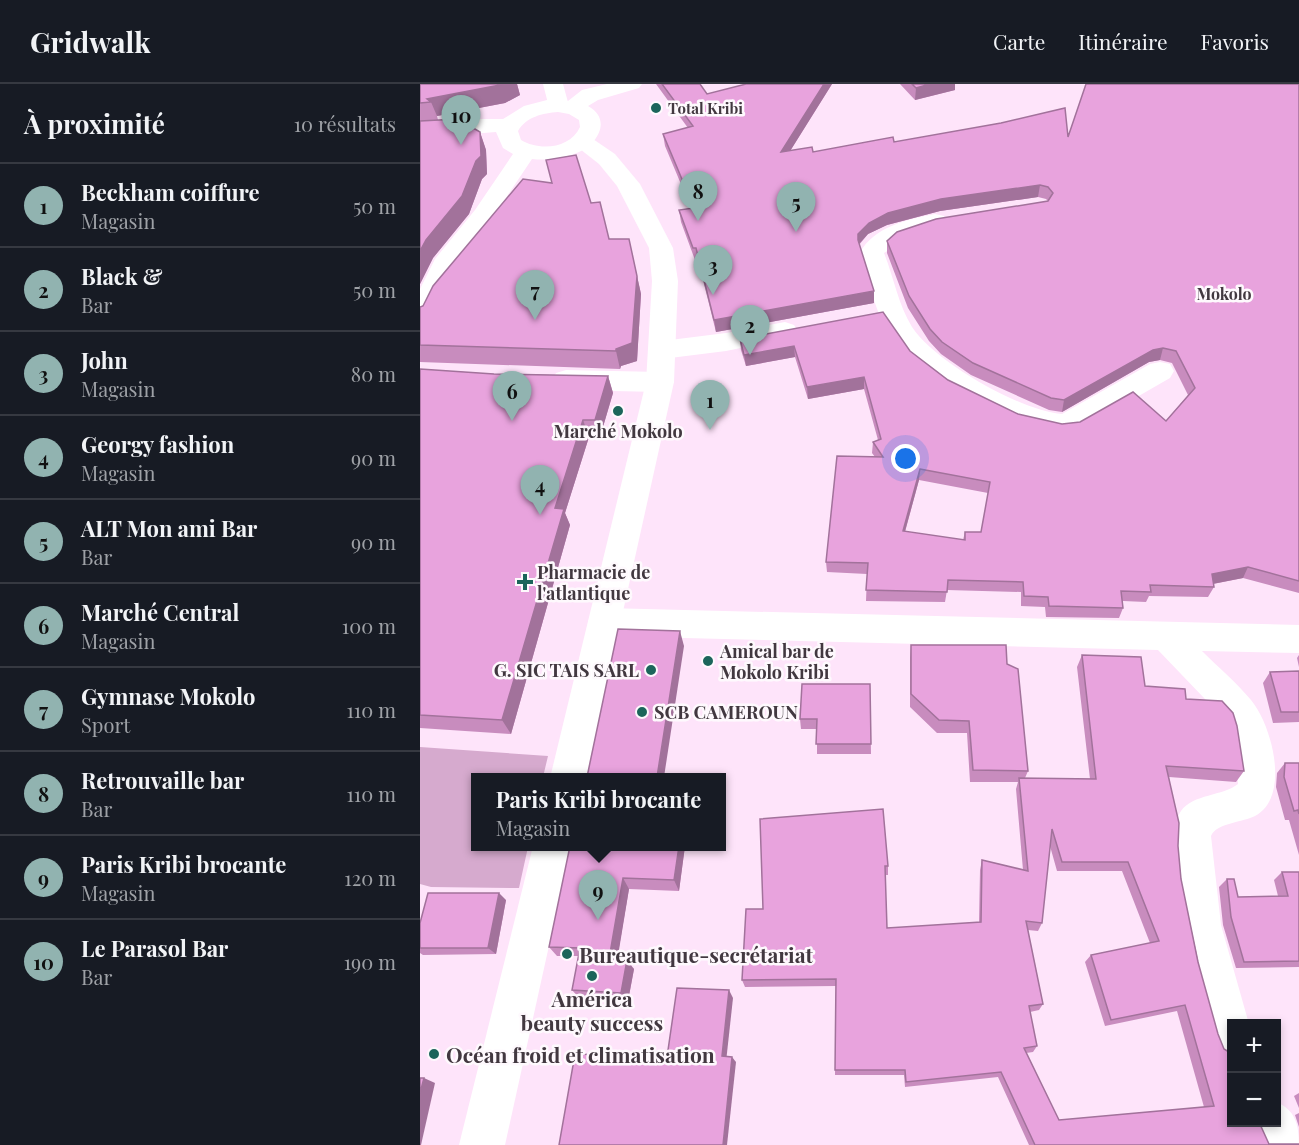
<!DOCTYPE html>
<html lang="fr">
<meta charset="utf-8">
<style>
:root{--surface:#171b24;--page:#242831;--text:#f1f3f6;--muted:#9ea1a6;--line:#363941;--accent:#91b3b0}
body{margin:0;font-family:"Playfair Display",serif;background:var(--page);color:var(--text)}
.controls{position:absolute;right:18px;bottom:18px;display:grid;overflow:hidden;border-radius:0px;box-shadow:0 3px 9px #0003}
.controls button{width:54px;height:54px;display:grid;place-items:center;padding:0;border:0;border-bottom:2px solid var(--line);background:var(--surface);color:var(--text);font:30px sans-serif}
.you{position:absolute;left:486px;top:375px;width:21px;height:21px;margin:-15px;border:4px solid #fff;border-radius:50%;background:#1a73e8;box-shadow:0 0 0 9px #1a73e833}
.badge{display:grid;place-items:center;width:39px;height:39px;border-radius:50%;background:var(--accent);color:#111;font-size:20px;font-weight:700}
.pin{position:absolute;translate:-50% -50px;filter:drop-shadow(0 2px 3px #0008)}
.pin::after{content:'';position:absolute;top:32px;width:21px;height:18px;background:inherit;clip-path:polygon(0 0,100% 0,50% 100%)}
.popup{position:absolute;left:51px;top:689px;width:255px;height:78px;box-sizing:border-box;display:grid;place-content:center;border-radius:0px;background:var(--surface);filter:drop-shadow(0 2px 4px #0005);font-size:20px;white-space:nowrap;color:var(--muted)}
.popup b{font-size:22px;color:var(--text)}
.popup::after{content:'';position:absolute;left:50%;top:100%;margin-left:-12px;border:12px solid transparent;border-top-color:var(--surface)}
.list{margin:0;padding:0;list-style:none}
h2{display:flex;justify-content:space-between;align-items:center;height:78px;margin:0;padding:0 24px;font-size:26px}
h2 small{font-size:20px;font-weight:400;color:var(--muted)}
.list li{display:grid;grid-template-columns:39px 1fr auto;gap:18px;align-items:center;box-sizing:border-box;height:84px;padding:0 24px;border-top:2px solid var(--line)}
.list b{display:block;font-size:22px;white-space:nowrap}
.list p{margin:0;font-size:20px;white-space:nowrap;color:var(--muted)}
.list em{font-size:20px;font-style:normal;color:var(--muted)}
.map{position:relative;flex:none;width:879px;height:1061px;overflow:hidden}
header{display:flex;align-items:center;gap:36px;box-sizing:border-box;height:84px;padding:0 30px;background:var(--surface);border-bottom:2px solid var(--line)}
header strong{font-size:28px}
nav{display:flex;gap:33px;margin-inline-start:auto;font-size:21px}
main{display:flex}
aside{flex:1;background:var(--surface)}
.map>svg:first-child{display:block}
</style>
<header>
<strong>Gridwalk</strong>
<nav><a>Carte</a><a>Itinéraire</a><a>Favoris</a></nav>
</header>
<main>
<aside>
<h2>À proximité<small>10 résultats</small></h2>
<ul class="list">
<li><span class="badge">1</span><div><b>Beckham coiffure</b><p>Magasin</p></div><em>50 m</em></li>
<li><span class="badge">2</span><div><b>Black &amp;</b><p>Bar</p></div><em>50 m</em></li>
<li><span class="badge">3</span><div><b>John</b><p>Magasin</p></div><em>80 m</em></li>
<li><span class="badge">4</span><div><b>Georgy fashion</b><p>Magasin</p></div><em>90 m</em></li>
<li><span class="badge">5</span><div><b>ALT Mon ami Bar</b><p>Bar</p></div><em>90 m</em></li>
<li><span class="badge">6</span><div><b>Marché Central</b><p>Magasin</p></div><em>100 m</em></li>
<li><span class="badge">7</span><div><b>Gymnase Mokolo</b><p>Sport</p></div><em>110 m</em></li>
<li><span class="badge">8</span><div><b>Retrouvaille bar</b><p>Bar</p></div><em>110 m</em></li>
<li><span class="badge">9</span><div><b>Paris Kribi brocante</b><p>Magasin</p></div><em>120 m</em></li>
<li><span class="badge">10</span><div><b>Le Parasol Bar</b><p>Bar</p></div><em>190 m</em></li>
</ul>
</aside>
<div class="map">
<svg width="879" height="1061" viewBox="0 0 879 1061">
<rect width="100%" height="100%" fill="#fee4fa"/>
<!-- green -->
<polygon fill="#d6aace" points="0,663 128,672 123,693 55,694 55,762 108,763 99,804 11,803 0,800"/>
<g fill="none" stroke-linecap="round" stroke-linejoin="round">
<!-- minor -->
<g fill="#fff" fill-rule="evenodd">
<path d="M187 0H222L219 4 178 16 168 22C192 35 178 60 159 68 145 74 127 77 112 75L71 136 38 177 9 239 0 242V205L15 175 55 126 93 70 83 64 76 48 0 54V40L52 35H83L104 22 127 16 148 17 162 6ZM138 28 149 30 159 36 160 43C150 65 119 67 101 56L98 47C106 33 123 29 138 28Z"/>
<path d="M515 130 524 132 527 137 524 142 488 154 464 169C474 194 478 220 492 243 515 278 601 327 642 330L730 280 740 278 750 280 754 287 750 294 656 348C619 359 537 313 506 290 493 280 482 268 472 254 454 228 450 198 440 169 453 143 488 135 515 130Z"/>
<polygon points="365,238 374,241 378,247 374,253 306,267 242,275 232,272 228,266 232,260 242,257 306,249"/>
<polygon points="146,286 240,288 250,291 254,298 250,305 240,308 146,306 136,303 132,296 136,289"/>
<path d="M185 524 879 541V569L782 567C798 583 816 598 831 616 852 641 871 713 835 732 824 738 796 739 791 752L801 841 829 940H812V976L797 970 791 955C779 910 736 764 761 727 773 710 803 712 818 700L816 667 808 639 738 566 185 552 173 548 168 538 173 528Z"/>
<path d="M856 1018C876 1026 879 1042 879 1061H839L828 1038H856Z"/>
</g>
<!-- major -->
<g fill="#fff" fill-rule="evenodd">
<polygon points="123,0 143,0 149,22 146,27 138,28 130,27"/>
<polygon points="162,51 170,53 195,70 220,100 253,164 258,197 254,298 166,694 130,694 226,298 232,197 229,164 197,102 179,80 151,58 154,53"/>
<polygon points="113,762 151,762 85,1061 39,1061"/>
</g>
</g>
<!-- wall -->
<g fill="#c88cbe" fill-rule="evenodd">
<polygon points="0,0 97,0 100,11 85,19 17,32 18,36 60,48 66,66 67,90 62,95 49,130 13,174 0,200"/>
<path d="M236 0H280L287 10 412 0 370 67 393 68 474 58 648 53 879 0V509L823 494 793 500 794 503 788 513 729 512 726 518 703 517V524L699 534 626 533 625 523 601 522V508L527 506 525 518 446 517 447 490 407 488 406 478 455 373 452 369 453 358 458 356 444 305 388 315 375 273 326 282 321 266 320 255 490 267 528 296 598 330 642 340 746 337 768 311 752 279 740 276 729 278 642 328 629 326 551 291 521 270 509 257 488 224 467 169V157L628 117 626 115 618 113 520 127 467 141 448 150 439 161 454 207V219L296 248 278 176H275L261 138 259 126 271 124 245 62 243 50 268 44ZM499 396 568 409 561 448H545L543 456 485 448Z"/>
<polygon points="480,0 535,0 535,6 495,16"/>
<polygon points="171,119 189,155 209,155 221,210 217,277 201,282 200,285 0,278 0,223"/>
<polygon points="0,285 74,290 188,292 193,309 180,353 169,353 145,429 150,441 91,650 0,644"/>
<path d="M491 561 587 580 608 687 605 694 670 695 657 583 662 571 725 602 766 615 824 687 816 698 749 693 758 762 761 795 812 1038 849 1060 879 1061H609L578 993 485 1003 484 991H415L416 902 325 903 322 896 343 825 340 735 468 782V791H465L467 844 559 839 560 786 562 776 603 786 596 705 598 698H550L547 649H517L490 623V574ZM630 762 637 787H702L730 859 671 871 665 878 685 942 757 927 784 1023 639 1036 606 969 613 968 617 962 610 928 619 926 623 920 608 846 618 847 622 839Z"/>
<polygon points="879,571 879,583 877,574"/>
<polygon points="879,587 879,638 853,639 843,599 850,588"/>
<polygon points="450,600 451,670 397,670 397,645 381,645 380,635"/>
<polygon points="865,679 879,679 879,771 869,736 865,736 856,703 857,689"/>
<polygon points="150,762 265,762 259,807 209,805 197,875 214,885 208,917 160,915 152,906 159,872 137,872 129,863"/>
<polygon points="862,788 879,788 879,883 816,884 803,841 799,803 807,795 818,813 858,812 854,796"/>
<polygon points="86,816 76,870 3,871 0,869 0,839"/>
<polygon points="879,1009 879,1024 874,1012"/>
<polygon points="879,1029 879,1043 875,1031"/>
</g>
<!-- shaded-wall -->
<g fill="#a2729b">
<polygon points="82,0 97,0 100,11 85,19 17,32 11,18 7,15"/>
<polygon points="404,0 412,0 362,80 361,68"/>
<polygon points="510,0 535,0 535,6 495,16 496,4"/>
<polygon points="60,48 66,66 67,90 62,95 49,130 13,174 0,200 0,167"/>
<polygon points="620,101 618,113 520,127 467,141 448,150 438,161 438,150 449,139 468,129 521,115"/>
<polygon points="217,192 221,210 217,277 201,282 200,285 196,267"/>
<polygon points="454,207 454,219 296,248 294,236"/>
<polygon points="374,262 375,273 326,282 324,271"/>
<polygon points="743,264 740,276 729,278 642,328 644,316 733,266"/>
<polygon points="188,292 193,309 180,353 175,336"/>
<polygon points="444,293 444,305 388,315 387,303"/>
<polygon points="163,336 169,353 145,429 150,441 91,650 82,636 135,424"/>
<polygon points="500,385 499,396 482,458 483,447"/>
<polygon points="828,483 823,494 787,501 792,490"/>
<polygon points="260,547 264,562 244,693 237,693"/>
<polygon points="259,762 265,762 259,807 254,796"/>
<polygon points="203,794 209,805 196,884 189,875"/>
<polygon points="79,809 86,816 76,870 68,864"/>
<polygon points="207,876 214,885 208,917 201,909"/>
<polygon points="309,906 313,914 306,978 302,972"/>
<polygon points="312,973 316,978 307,1061 303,1061"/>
<polygon points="4,994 15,999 1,1061 0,1061 0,1009"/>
</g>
<!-- building -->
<g fill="#e8a3dd" stroke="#a2729b" stroke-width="1.5" fill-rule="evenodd">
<polygon points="0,0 82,0 80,1 7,15 11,18 0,19"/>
<path d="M242 0H280L287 10 326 0H404L361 68 392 63 393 68 473 53 474 58 581 39 645 24 648 53 666 0H879V497L828 483 792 490 794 503 730 501 731 508 701 507 703 524 629 522 628 513 604 512 603 498 528 496 527 508 446 506 448 479 406 478 417 372 463 373 453 358 461 355 444 293 387 303 374 262 324 271 320 255 463 228 490 267 528 296 598 330 642 340 660 338 713 308 746 337 775 304 756 267 743 264 733 266 644 316 631 314 553 279 522 258 510 245 489 212 467 157 477 148 516 135 628 117 633 109 628 103 620 101 521 115 468 129 449 139 438 150V156L454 207 294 236 276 164H273L259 126 274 124 243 50 273 42ZM500 385 570 398 561 448H545V456L483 447Z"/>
<polygon points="492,0 510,0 496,4"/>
<polygon points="38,35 60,48 61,72 56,77 42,112 6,156 0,167 0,37"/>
<polygon points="156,71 171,119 180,118 189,155 209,155 217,192 212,259 196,265 196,267 0,261 0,223 3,222 13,202 103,95 132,99 126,76"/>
<polygon points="0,285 74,290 188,292 175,336 163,336 135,424 144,425 82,636 0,631"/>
<polygon points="198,545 260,547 237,693 167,693"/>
<polygon points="491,561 586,561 587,580 598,585 608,687 553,686 549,637 519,636 491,610"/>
<path d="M662 571 721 573 725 602 765 605 766 615 802 617 813 629 817 642 824 687 746 682 759 739 758 762 761 795 778 878 798 950 804 965 809 968 812 977V1038H839L849 1060H879V1061H615L581 988 486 998 485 986H415L416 895 322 896 326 825H343L340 735 463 725 468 782H465L467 844 561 838 562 776 608 787 599 694 676 695ZM632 745 642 778H708L739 857 671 871 691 936 765 921 794 1022 639 1036 604 964 617 962 609 922 623 920 606 837 622 839Z"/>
<polygon points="879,587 879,628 861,628 850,588"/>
<polygon points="382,600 450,600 451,660 396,660 397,635 380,635"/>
<polygon points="865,679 879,679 879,730 878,726 874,727 864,693"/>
<polygon points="150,762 259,762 254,796 203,794 189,875 207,876 201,909 152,906 160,864 129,863"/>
<polygon points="862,788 879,788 879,877 824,878 811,833 807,795 814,795 818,813 868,812"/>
<polygon points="8,809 79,809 68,864 0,864 0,839"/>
<polygon points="257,904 309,906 302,972 312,973 303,1061 139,1061 155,970 247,973"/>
<polygon points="0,994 4,994 0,1009"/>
</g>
<!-- markers -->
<g fill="#1c655b" stroke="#fef9fd" stroke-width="2">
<circle cx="236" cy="24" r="6"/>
<circle cx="198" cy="327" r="6"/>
<path d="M102 489h6v6h6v6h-6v6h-6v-6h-6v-6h6z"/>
<circle cx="288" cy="577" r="6"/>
<circle cx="231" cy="586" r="6"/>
<circle cx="222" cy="628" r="6"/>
<circle cx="147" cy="870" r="6"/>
<circle cx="172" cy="892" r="6"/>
<circle cx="14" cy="970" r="6"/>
</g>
<g text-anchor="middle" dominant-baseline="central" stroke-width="5" stroke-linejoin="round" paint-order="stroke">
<!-- far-poi labels -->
<g font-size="15" font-weight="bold" fill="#423840" stroke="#fef9fd" text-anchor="start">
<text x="248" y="24">Total Kribi</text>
</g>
<!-- far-neighbourhood labels -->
<g font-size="16" font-weight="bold" fill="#423840" stroke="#fef9fd">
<text x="804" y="209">Mokolo</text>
</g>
<!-- poi labels -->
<g font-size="18" font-weight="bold" fill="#423840" stroke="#fef9fd" text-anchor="start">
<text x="198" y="347" text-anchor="middle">Marché Mokolo</text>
<text x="117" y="488">Pharmacie de<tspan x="117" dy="21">l'atlantique</tspan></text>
<text x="300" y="567">Amical bar de<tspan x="300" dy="21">Mokolo Kribi</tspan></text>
<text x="219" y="586" text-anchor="end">G. SIC TAIS SARL</text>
<text x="234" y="628">SCB CAMEROUN</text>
</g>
<!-- near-poi labels -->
<g font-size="21" font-weight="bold" fill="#423840" stroke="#fef9fd" text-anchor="start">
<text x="159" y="870">Bureautique-secrétariat</text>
<text x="172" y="914" text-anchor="middle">América<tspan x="172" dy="24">beauty success</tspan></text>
<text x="26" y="970">Océan froid et climatisation</text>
</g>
</g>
</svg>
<div class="controls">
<button>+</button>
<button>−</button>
</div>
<div class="you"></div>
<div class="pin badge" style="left:290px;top:346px">1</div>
<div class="pin badge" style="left:330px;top:271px">2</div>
<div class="pin badge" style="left:293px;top:211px">3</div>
<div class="pin badge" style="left:120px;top:431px">4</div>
<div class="pin badge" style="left:376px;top:148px">5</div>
<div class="pin badge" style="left:92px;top:337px">6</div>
<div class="pin badge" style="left:115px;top:236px">7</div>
<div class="pin badge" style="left:278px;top:137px">8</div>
<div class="pin badge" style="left:178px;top:836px">9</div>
<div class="popup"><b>Paris Kribi brocante</b>Magasin</div>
<div class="pin badge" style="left:41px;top:61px">10</div>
</div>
</main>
